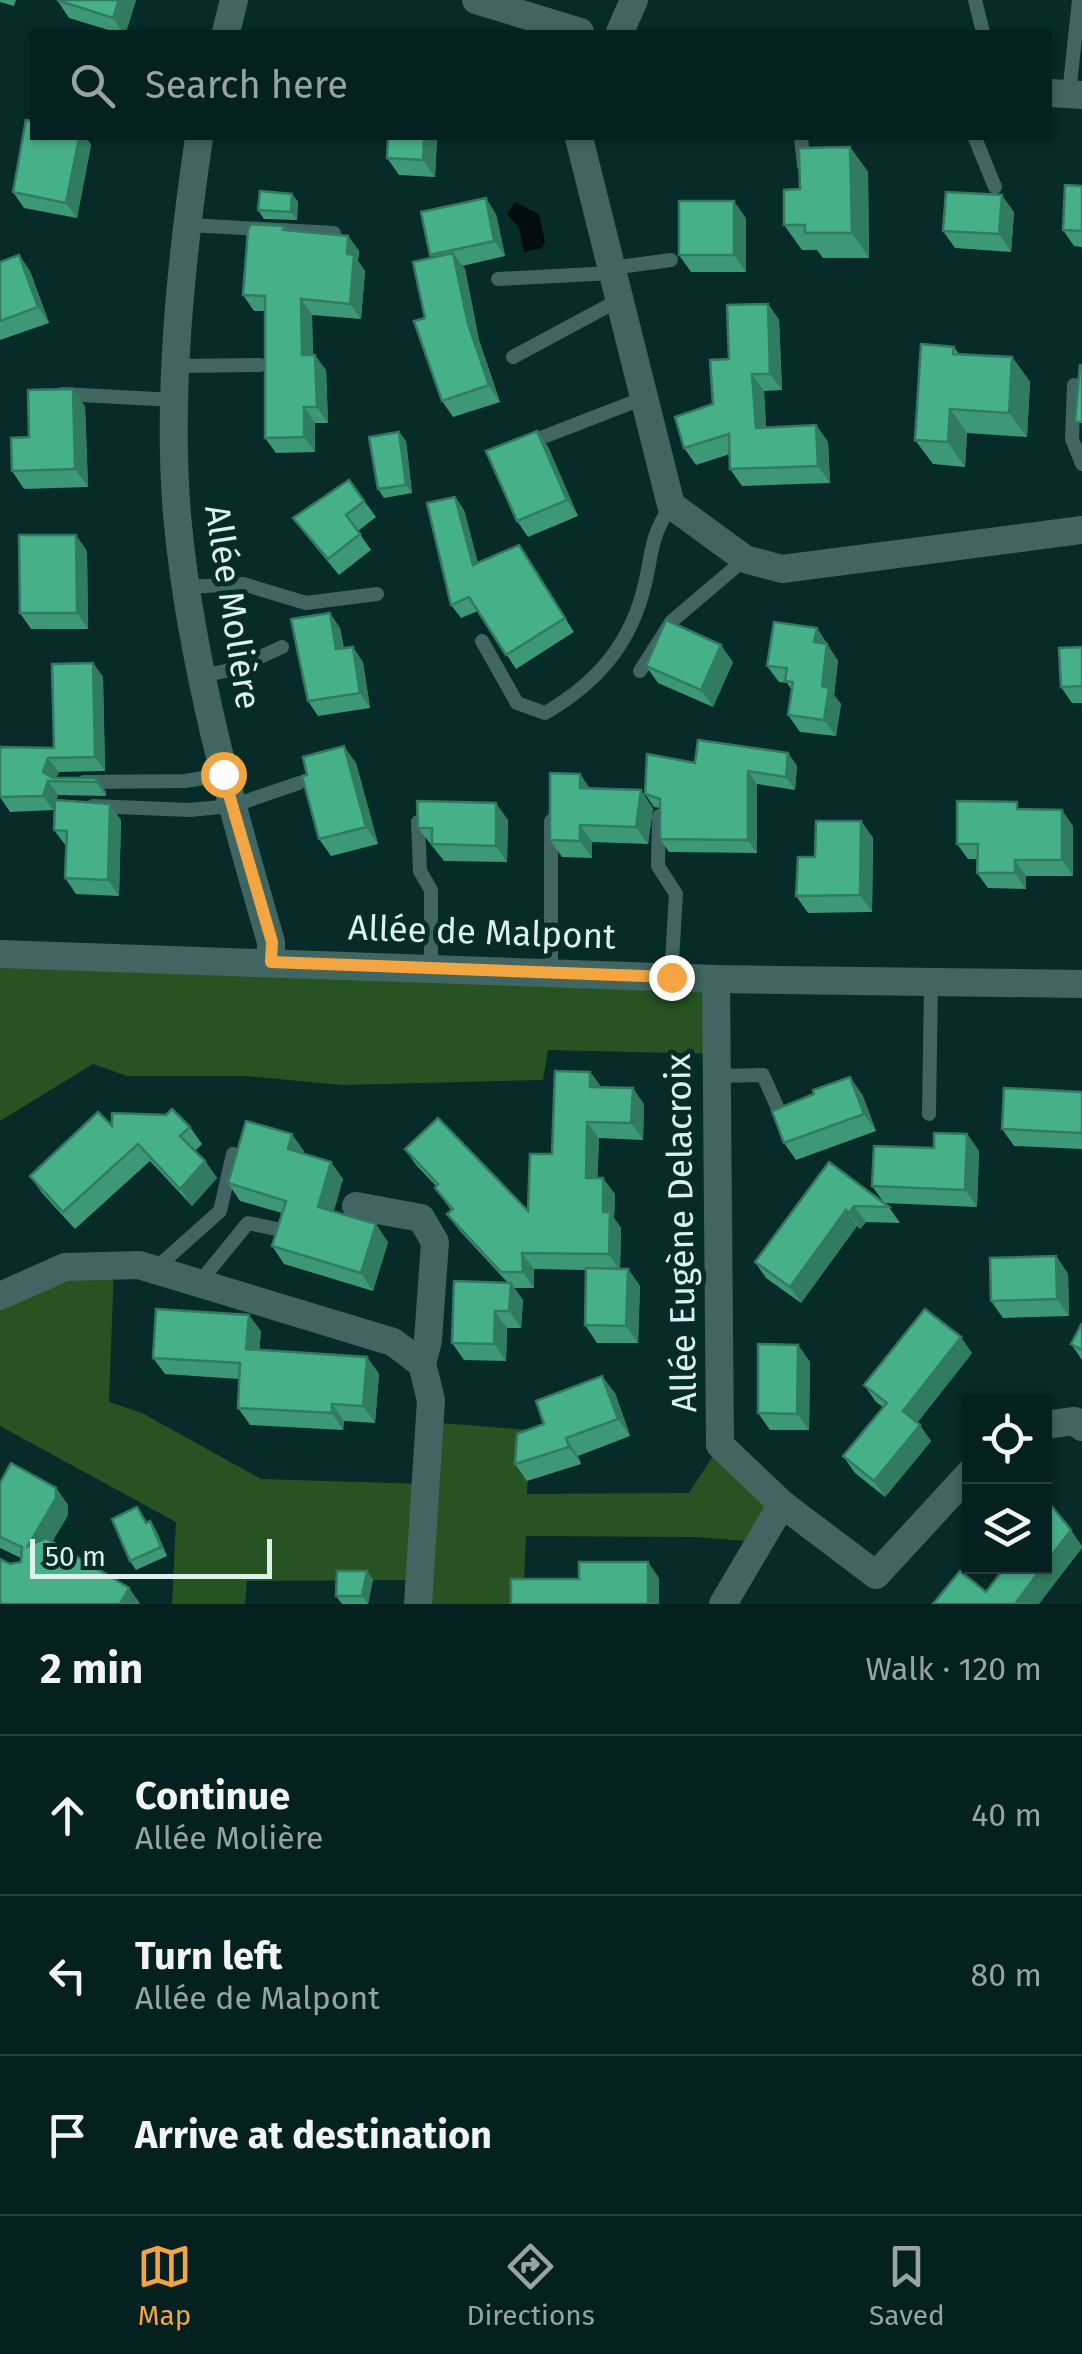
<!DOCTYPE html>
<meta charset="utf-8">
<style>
:root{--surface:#04201f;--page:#122d2c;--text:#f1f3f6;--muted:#97a3a4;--line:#253e3d;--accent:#f2a541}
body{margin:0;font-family:"Fira Sans",sans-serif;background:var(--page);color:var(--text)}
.controls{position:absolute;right:30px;bottom:30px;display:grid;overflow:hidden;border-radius:0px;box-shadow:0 2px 8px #0004}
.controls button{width:90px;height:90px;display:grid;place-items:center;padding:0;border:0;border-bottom:2px solid var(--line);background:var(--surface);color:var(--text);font:50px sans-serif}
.scale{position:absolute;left:30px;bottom:25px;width:242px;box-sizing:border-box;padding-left:10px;border:5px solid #ddf0ee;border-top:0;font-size:28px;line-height:35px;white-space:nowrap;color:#ddf0ee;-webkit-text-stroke:8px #062b29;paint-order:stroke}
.stop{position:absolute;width:30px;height:30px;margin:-22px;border:8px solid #f2a541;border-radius:50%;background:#fff}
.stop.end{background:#f2a541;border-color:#fff;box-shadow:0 2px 10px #0008}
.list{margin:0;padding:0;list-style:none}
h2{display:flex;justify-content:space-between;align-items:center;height:130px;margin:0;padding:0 40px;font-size:42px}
h2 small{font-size:32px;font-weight:400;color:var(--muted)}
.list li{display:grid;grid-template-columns:65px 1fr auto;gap:30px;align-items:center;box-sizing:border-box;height:160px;padding:0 40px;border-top:2px solid var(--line)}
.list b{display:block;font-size:38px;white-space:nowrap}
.list p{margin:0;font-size:32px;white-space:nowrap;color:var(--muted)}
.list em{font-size:32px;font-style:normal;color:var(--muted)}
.icon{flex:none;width:55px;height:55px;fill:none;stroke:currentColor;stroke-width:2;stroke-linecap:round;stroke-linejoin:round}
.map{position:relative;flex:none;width:1082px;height:1604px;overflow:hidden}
.search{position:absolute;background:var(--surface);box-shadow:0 2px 8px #0004;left:30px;right:30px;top:30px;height:110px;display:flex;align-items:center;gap:25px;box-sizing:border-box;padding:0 35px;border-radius:0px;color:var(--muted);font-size:38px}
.sheet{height:610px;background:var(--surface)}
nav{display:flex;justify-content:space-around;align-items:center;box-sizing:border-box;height:140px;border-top:2px solid var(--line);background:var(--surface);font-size:28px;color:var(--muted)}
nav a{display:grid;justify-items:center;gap:5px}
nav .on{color:var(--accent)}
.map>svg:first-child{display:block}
</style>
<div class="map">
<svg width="1082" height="1604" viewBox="0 0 1082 1604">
<rect width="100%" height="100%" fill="#062b29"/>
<!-- green -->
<g fill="#275221">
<polygon points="0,954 716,979 717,1054 548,1050 543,1080 342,1085 246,1076 127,1076 93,1064 0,1121"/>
<polygon points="114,1266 109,1402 142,1413 261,1479 425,1484 429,1422 530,1430 527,1494 689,1493 720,1445 782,1504 759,1542 696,1537 526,1536 523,1604 418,1604 419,1580 247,1581 245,1604 172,1604 176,1522 0,1426 0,1296"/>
</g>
<!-- water -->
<polygon fill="#030c13" points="515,202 539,214 545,242 542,248 524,252 519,228 507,214"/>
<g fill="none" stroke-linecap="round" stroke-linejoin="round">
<!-- service -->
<g stroke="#416561" stroke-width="14">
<polyline points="975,0 983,32"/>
<polyline points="1069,94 1079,0"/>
<polyline points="801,138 804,166"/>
<polyline points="975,138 995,187"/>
<polyline points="189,225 334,233"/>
<polyline points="611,268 671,260"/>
<polyline points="498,279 613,273"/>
<polyline points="513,357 619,300"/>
<polyline points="177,366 260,365"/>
<polyline points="1074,385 1072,439 1082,464"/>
<polyline points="62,394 175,400"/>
<polyline points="525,444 644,398"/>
<polyline points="186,587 243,584 306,603 377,594"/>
<path d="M482 641 517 703 545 713C597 683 631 644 645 584 653 548 650 539 671 505"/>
<polyline points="640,671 672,621 745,559"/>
<polyline points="203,676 234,669 282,647"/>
<polyline points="84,782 185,781 223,775"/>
<polyline points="93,806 189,810 232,806 299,783"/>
<polyline points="659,816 658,866 676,894 671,977"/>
<polyline points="551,821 551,973"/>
<polyline points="418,822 420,871 431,890 431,968"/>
<polyline points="716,1076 763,1075 779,1111"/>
<polyline points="929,1114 931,982"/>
<polyline points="154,1270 220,1211 233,1154"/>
<polyline points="199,1283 248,1223 281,1230"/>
</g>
<!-- minor -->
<g stroke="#416561" stroke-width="28">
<polyline points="476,0 580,32"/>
<polyline points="226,32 234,0"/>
<polyline points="620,32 634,0"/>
<polyline points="1050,93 1082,95"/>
<path d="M199 138C181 260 166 402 178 525 192 667 231 805 271 942V962"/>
<polyline points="579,138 671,505 745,559 782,569 1082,530"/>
<polyline points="0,954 716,979 1082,984"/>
<polyline points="716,979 720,1445 782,1504 876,1575 970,1473"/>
<polyline points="356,1206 421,1218 435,1242 428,1340 422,1364"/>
<polyline points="0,1296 65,1267 139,1265 393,1342 422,1364 431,1400 418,1604"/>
<polyline points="1044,1425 1075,1421 1082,1427"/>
<polyline points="723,1604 782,1504"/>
</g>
</g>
<!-- wall -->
<g fill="#3c9876">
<polygon points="0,0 16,0 14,6 0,2"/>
<polygon points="57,0 136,0 126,32 115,32 69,18"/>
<polygon points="32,138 86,138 91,145 77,218 24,208 13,192"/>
<polygon points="388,138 437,138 435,177 399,175 387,158"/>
<polygon points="850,147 868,172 869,258 823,258 817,250 802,250 784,225 800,189"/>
<polygon points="1082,186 1082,247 1074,246 1063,230"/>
<polygon points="292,194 298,202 297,220 264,219 258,210"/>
<polygon points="1014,212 1011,252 955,248 943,231"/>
<polygon points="496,214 505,256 462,266 465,269 479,340 500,402 453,417 442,401 425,318 432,258 430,255"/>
<polygon points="746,218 746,272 691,272 679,255"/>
<polygon points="284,226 287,230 348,236 359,251 358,261 365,271 361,319 312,315 313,355 326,370 328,423 315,423 315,452 276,453 265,438 265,311 254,311 243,295"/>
<polygon points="19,255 30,271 49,323 0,340 0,262"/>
<polygon points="768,304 779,320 782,390 764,391 766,427 816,425 828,442 830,483 742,486 730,469 730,454 696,465 684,448 713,404 729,359"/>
<polygon points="954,347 959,354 1012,357 1030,382 1027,437 967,433 965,467 933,464 915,440"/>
<polygon points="85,406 88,487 24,489 12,471 29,437"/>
<polygon points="537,431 548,447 578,516 528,537 517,521"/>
<polygon points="406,441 412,493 384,498 378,489"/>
<polygon points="349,480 376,517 358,531 371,550 339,575 305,534 293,518"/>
<polygon points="455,497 464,510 478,563 519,545 574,632 516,669 478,611 461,618 451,605"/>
<polygon points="87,551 88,629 31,629 20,613"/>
<polygon points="340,628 344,648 363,662 370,708 318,716 308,701"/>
<polygon points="817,628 838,661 834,695 841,704 836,736 800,732 788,715 792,690 787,683 779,682 767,666"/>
<polygon points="1082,647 1082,703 1072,703 1061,687"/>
<polygon points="733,662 713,707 658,683 646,666"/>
<polygon points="93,663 103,677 105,771 59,772 56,778 96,778 106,792 106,796 58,795 56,800 121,820 119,896 76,894 65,878 66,846 54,830 55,805 53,810 10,812 0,797 54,748"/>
<polygon points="788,753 797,766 795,790 757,784 757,853 669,852 660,839 660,808 654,807 645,794 695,763"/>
<polygon points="356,763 378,844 331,856 319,839"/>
<polygon points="580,774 590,789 653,808 648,844 592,842 592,858 562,857 550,840"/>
<polygon points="1023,809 1073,826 1073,876 1026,876 1026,889 988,888 977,873 978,859 968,859 957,844"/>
<polygon points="508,820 507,862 444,861 418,828"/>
<polygon points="861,821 873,838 872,912 808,913 796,896 815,857"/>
<polygon points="590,1072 601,1087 644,1104 643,1140 599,1138 597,1178 615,1194 614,1218 621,1228 620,1269 628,1269 640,1286 638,1343 597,1343 585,1325 586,1270 534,1269 534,1288 514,1288 523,1300 521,1328 507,1328 506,1361 464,1360 452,1343 508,1283 459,1230 447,1214 451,1210 435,1188 436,1186 416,1165 405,1149 528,1211 552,1154"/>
<polygon points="1082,1092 1082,1149 1014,1146 1002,1129"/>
<polygon points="862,1094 876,1131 796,1160 784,1143"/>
<polygon points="190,1127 202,1144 195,1151 205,1161 217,1178 192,1206 150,1161 75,1229 42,1193 30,1176"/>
<polygon points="967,1134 979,1151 977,1207 884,1203 889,1207 900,1223 866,1222 860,1229 857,1226 801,1303 766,1278 755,1262 829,1162 884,1203 872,1186 934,1148"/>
<polygon points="304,1151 304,1154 343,1179 333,1212 388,1242 373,1291 284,1264 272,1246 282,1213 240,1201 228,1183"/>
<polygon points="1056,1256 1068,1274 1069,1316 1003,1318 991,1301"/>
<polygon points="1082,1323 1082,1360 1071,1344"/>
<polygon points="261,1331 259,1350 367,1357 379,1374 375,1423 344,1421 343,1430 250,1425 238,1408 239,1379 165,1374 153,1358"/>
<polygon points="798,1345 810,1362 809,1430 770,1430 758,1413"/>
<polygon points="972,1353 917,1423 931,1441 885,1497 855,1473 843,1456 883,1407 876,1402 864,1385"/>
<polygon points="615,1393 630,1436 578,1456 581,1464 527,1481 515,1464 544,1424"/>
<polygon points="0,1483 56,1488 68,1505 68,1515 52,1542 129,1588 140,1604 0,1604 10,1564 21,1562 21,1558 0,1548"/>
<polygon points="143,1516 147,1522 150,1521 156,1530 167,1556 136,1570 130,1561"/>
<polygon points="373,1579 368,1604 342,1604 336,1596"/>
</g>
<!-- shaded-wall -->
<g fill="#317c60">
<polygon points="119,0 136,0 126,32 123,32 113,18"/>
<polygon points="79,138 86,138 91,145 77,218 66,203"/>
<polygon points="424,138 437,138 435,177 423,160"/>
<polygon points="850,147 868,172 869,258 852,233"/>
<polygon points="292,194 298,202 297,220 291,212"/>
<polygon points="1002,195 1014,212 1011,252 999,234"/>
<polygon points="486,198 496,214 505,256 494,241"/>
<polygon points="734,201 746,218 746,272 734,255"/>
<polygon points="348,236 359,251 358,261 365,271 361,319 350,304 347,254"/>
<polygon points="453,253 465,269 479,340 500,402 489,385 468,324"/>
<polygon points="19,255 30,271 49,323 38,307"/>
<polygon points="301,299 312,315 313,370 302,355"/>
<polygon points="768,304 779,320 782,390 770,374"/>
<polygon points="315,355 326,370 328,423 317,407"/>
<polygon points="1012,357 1030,382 1027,437 1009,413"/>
<polygon points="752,374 764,391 767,444 756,428"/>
<polygon points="73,389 85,406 88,487 75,469"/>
<polygon points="304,407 315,423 315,452 304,437"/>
<polygon points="950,409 967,433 965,467 948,442"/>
<polygon points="816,425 828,442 830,483 818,466"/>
<polygon points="537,431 548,447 578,516 567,500"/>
<polygon points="399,432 406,441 412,493 406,485"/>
<polygon points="455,497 464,510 482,579 473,565"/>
<polygon points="76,535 87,551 88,629 77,613"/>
<polygon points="330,613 340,628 346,664 336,649"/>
<polygon points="817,628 838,661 834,695 841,704 836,736 824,720 814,642"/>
<polygon points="721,645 733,662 713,707 701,690"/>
<polygon points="353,647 363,662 370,708 360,693"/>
<polygon points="93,663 103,677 105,771 95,757"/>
<polygon points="344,746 356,763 378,844 366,827"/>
<polygon points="788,753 797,766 795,790 786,777"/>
<polygon points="48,758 59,772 55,781 43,772"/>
<polygon points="748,771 757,784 757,853 748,840"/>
<polygon points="580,774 592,792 580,788"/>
<polygon points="96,778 106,792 106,796 96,782"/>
<polygon points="48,781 58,795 53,810 43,796"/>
<polygon points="641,790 653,808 648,844 636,827"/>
<polygon points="496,803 508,820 507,862 496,846"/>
<polygon points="110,804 121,820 119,896 108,880"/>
<polygon points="1062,810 1073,826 1073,876 1062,860"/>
<polygon points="861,821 873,838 872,912 860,895"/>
<polygon points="580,825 592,842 592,858 580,841"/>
<polygon points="1015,860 1026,876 1026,889 1015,873"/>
<polygon points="590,1072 602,1088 590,1087"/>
<polygon points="850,1077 862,1094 876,1131 864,1114"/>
<polygon points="633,1088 644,1104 643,1140 631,1123"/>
<polygon points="587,1122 599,1138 597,1194 586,1178"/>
<polygon points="292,1134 304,1151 300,1166 288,1149"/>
<polygon points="967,1134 979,1151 977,1207 965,1190"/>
<polygon points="205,1161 217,1178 192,1206 180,1189"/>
<polygon points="331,1162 343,1179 330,1225 318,1207"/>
<polygon points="603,1178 615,1194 614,1218 621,1228 620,1271 609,1254 603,1212"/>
<polygon points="854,1206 866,1222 860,1229 849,1213"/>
<polygon points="846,1210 857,1226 801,1303 790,1287"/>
<polygon points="376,1224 388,1242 373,1291 361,1273"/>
<polygon points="522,1253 534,1269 534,1288 523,1272"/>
<polygon points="1056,1256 1068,1274 1069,1316 1057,1299"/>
<polygon points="628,1269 640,1286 638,1343 626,1326"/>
<polygon points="511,1283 523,1300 521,1328 509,1311"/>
<polygon points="495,1311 507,1328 506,1361 494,1344"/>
<polygon points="249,1315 261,1331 258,1366 246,1349"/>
<polygon points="961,1337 972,1353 914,1427 903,1411"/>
<polygon points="798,1345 810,1362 809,1430 797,1414"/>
<polygon points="367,1357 379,1374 375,1423 363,1406"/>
<polygon points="602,1376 615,1393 630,1436 618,1419"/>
<polygon points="332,1404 344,1421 343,1430 332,1413"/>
<polygon points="920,1425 931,1441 885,1497 874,1481"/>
<polygon points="566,1438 578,1456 581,1464 569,1447"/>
<polygon points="56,1488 68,1505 68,1515 40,1563 28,1546"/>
<polygon points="150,1521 156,1530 167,1556 161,1547"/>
<polygon points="1071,1530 1082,1546 1082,1548 1039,1604 1015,1604"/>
<polygon points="648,1562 659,1578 659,1604 648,1604"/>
<polygon points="367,1571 373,1579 368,1604 362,1596"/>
<polygon points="129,1588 140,1604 120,1604"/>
</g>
<!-- building -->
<g fill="#46b189" stroke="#317c60" stroke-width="2.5">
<polygon points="57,0 119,0 113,18"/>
<polygon points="26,120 32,121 32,138 79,138 66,203 13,192"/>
<polygon points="388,138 424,138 423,160 387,158"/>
<polygon points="850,147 852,233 805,233 805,225 784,225 784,190 800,189 799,148"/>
<polygon points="1065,185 1082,186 1082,231 1063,230"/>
<polygon points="260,191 292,194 291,212 258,210"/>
<polygon points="946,192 1002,195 999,234 943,231"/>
<polygon points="486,198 494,241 430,255 421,212"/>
<rect x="679" y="201" width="55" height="54"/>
<polygon points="251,224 284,226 283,230 348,236 347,254 354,255 350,304 301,299 302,355 315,355 317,407 304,407 304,437 265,438 265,296 243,295 248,229"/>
<polygon points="453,253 468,324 489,385 442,401 414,321 425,318 413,262"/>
<polygon points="19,255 38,307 0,321 0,262"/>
<polygon points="768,304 770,374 752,374 756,428 816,425 818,466 730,469 729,434 684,448 675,417 713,404 710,360 729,359 727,305"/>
<polygon points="921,344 954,347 953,354 1012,357 1009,413 950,409 948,442 915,440"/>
<polygon points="1080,365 1082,365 1082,422 1075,422"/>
<polygon points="73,389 75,469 12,471 11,438 29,437 28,390"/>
<polygon points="537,431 567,500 517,521 486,451"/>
<polygon points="399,432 406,485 378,489 369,437"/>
<polygon points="349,480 364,501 346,515 360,534 328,559 293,518"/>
<polygon points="455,497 473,565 519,545 565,618 506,655 469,597 451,605 427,503"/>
<polygon points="19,535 76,535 77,613 20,613"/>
<polygon points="330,613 336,649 353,647 360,693 308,701 291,619"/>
<polygon points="666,620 721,645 701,690 646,666"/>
<polygon points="774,622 817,628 814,642 827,644 822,686 829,688 824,720 788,715 793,682 785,681 787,668 767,666"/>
<polygon points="1082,647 1082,686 1061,687 1059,648"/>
<polygon points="93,663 95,757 48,758 43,772 53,778 96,778 96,782 48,781 43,796 0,797 0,747 54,748 52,664"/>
<polygon points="698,740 788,753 786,777 748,771 748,840 660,839 660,799 645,794 647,754 695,763"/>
<polygon points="344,746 366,827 319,839 302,776 307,775 303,757"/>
<polygon points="550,773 580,774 580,788 641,790 636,827 580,825 580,841 550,840"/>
<polygon points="55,800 110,804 108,880 65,878 67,831 54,830"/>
<polygon points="417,801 496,803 496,846 432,844 432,828 418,828"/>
<polygon points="957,801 1017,802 1017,809 1062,810 1062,860 1015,860 1015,873 977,873 978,844 957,844"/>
<polygon points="816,821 861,821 860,895 796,896 798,857 815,857"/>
<polygon points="555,1071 590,1072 590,1087 633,1088 631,1123 587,1122 586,1178 603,1178 603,1212 610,1212 609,1254 522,1253 523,1272 501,1272 447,1214 453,1209 435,1188 438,1184 405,1149 438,1118 528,1211 530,1154 552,1154"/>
<polygon points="850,1077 864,1114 784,1143 772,1111 814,1094 813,1090"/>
<polygon points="1004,1088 1082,1092 1082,1133 1002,1129"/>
<polygon points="172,1109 190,1127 180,1136 205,1161 180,1189 138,1144 63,1212 30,1176 98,1112 112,1126 112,1113 166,1115"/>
<polygon points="246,1121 292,1134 288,1149 331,1162 318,1207 376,1224 361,1273 272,1246 286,1201 228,1183"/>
<polygon points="934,1133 967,1134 965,1190 872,1186 874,1146 934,1148"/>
<polygon points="829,1162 889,1207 854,1206 849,1213 846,1210 790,1287 755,1262"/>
<polygon points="1056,1256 1057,1299 991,1301 990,1258"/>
<polygon points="586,1268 628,1269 626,1326 585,1325"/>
<polygon points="454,1281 511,1283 509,1311 495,1311 494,1344 452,1343"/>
<polygon points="156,1309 249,1315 246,1349 367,1357 363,1406 332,1404 332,1413 238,1408 240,1363 153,1358"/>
<polygon points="925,1309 961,1337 903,1411 920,1425 874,1481 843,1456 887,1403 864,1385"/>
<polygon points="1082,1323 1082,1350 1071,1344"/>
<polygon points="758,1344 798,1345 797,1414 758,1413"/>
<polygon points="602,1376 618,1419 566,1438 569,1447 515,1464 517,1434 544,1424 536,1401"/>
<polygon points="11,1463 56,1488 56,1498 28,1546 46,1538 129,1588 120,1604 0,1604 0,1559 10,1564 21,1562 22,1547 0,1537 0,1483"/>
<polygon points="1044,1497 1071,1530 1044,1565"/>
<polygon points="137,1507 146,1523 150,1521 161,1547 130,1561 112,1519"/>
<polygon points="579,1562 648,1562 648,1604 511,1604 511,1579 579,1579"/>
<polygon points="1006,1566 1043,1566 1015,1604 933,1604 960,1571 986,1592"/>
<polygon points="337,1571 367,1571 362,1596 336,1596"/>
</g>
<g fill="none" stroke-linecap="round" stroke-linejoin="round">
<!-- route -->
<polyline stroke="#f2a541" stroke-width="12" points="223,774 272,942 271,962 671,977"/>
</g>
<g text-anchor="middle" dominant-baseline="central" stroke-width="10" stroke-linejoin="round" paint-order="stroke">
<!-- street labels -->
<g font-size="35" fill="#ddf0ee" stroke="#062b29">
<text transform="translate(233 607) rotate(81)">Allée Molière</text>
<text transform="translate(482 932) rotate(2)">Allée de Malpont</text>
<text transform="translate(681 1233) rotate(-91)">Allée Eugène Delacroix</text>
</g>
</g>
</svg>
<div class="controls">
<button><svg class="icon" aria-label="locate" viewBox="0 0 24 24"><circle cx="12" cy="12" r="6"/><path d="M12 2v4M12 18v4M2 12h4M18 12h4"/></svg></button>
<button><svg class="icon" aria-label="layers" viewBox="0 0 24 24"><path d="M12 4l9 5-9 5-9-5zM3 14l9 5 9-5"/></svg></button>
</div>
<div class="scale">50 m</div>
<div class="stop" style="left:223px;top:774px"></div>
<div class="stop end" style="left:671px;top:977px"></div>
<div class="search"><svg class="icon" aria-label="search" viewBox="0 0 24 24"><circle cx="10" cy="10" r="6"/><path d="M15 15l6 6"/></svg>Search here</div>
</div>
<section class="sheet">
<h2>2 min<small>Walk · 120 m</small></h2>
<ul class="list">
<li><svg class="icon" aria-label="ahead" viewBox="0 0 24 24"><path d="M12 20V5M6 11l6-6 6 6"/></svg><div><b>Continue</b><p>Allée Molière</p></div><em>40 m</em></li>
<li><svg class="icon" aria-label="left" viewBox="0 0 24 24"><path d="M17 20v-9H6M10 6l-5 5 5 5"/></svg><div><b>Turn left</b><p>Allée de Malpont</p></div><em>80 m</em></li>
<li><svg class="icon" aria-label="arrive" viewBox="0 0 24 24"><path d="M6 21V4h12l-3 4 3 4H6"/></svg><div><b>Arrive at destination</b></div></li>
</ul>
</section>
<nav>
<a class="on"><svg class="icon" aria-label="map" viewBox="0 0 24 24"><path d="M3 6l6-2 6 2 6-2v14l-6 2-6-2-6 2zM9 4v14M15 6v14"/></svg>Map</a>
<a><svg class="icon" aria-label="directions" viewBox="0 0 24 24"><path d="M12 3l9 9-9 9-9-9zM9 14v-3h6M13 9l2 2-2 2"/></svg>Directions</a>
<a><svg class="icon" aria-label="saved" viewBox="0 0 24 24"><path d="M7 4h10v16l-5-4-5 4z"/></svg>Saved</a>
</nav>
